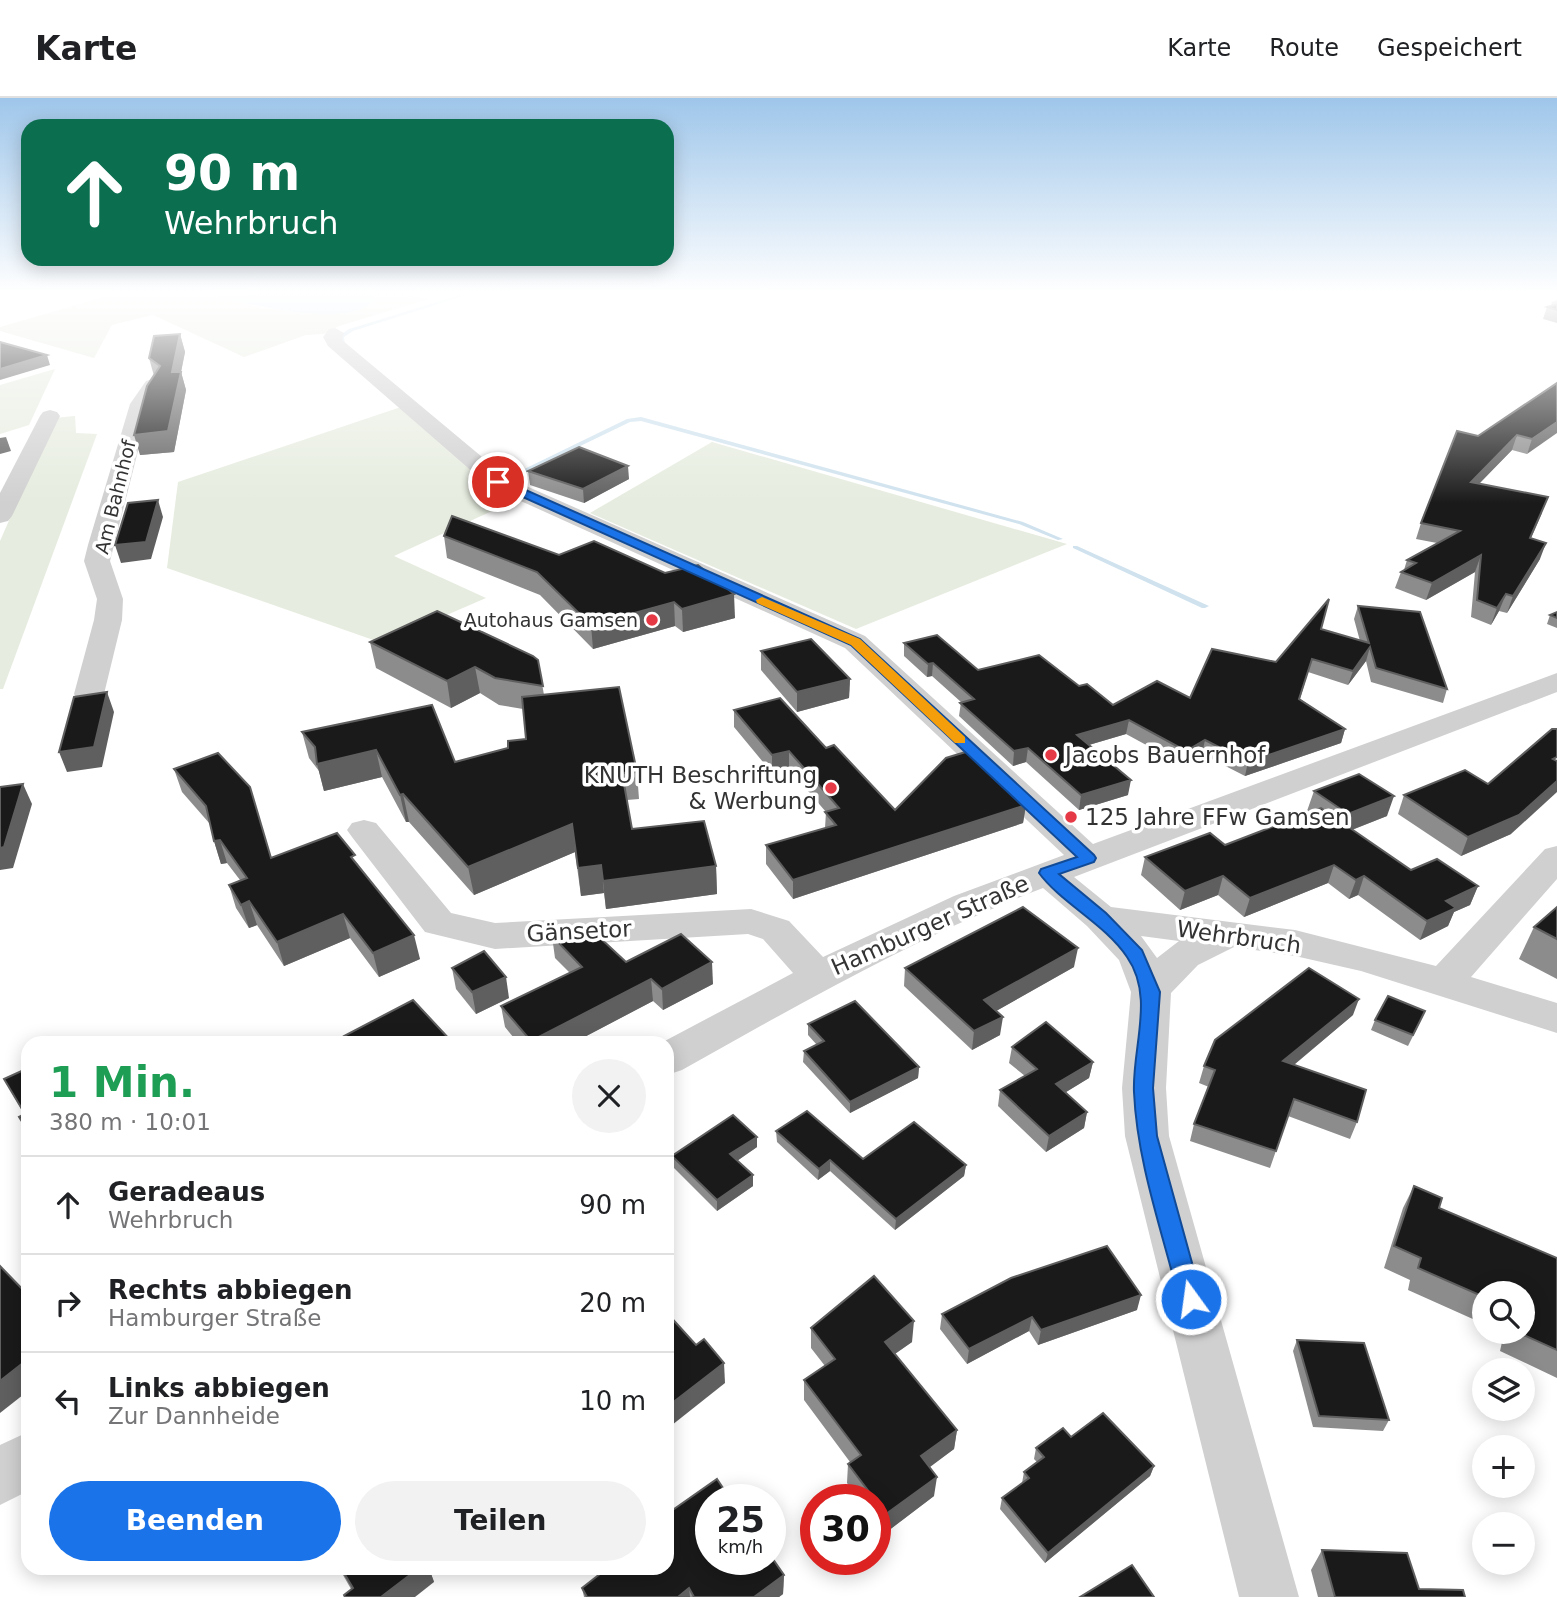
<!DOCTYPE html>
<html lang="de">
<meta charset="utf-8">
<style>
body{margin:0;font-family:"DejaVu Sans",sans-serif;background:#f2f2f2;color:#202124;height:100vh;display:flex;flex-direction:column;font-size:26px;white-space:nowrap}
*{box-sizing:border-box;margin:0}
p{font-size:23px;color:#757577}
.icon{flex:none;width:38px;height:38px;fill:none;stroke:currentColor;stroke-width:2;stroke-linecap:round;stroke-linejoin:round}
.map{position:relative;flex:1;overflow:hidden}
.side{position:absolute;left:21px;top:938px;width:653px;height:539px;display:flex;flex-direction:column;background:#fff;border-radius:21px;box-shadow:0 4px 18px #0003}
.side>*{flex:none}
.guide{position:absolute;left:21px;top:21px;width:653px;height:147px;border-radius:21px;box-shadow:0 4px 18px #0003;background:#0b6e4f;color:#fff;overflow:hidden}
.controls{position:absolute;left:1472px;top:1183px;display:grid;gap:14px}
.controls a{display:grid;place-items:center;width:63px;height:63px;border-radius:50%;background:#fff;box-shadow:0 4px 18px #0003;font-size:35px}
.speed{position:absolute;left:695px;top:1386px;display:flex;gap:14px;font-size:35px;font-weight:700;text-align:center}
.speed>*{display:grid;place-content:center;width:91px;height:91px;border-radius:50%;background:#fff;box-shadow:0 4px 18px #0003;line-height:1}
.speed small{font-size:18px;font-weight:400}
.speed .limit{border:10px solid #d22;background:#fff;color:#111}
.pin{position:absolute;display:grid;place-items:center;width:60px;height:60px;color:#fff;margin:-30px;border:4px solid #fff;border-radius:50%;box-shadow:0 2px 7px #0007}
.me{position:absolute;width:77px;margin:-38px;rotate:346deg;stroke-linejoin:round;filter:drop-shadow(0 0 5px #0008)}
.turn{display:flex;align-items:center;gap:24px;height:147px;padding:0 28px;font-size:32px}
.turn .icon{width:91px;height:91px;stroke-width:2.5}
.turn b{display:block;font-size:49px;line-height:60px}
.round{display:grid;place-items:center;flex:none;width:74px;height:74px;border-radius:37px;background:#f2f2f2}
.head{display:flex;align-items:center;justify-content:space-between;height:119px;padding:0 28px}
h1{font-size:42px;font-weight:700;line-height:52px;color:#1e9e55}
.action{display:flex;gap:14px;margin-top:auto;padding:14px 28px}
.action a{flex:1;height:80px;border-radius:42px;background:#1a73e8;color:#fff;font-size:28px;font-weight:700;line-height:80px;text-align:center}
.action a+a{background:#f2f2f2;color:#202124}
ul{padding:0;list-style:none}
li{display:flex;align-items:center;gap:21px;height:98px;padding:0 28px;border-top:2px solid #e0e0e0}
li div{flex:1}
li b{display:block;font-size:26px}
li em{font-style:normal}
header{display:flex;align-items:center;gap:42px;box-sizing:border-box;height:98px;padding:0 35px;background:#fff;border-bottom:2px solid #e0e0e0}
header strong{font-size:33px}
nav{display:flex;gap:38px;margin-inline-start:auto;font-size:24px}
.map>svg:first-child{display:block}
</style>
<header>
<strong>Karte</strong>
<nav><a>Karte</a><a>Route</a><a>Gespeichert</a></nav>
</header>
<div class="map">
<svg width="1557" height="1499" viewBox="0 0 1557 1499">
<rect width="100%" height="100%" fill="#fff"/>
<g fill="#e6ecdf">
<polygon points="117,195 206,195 262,210 322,215 375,200 368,195 400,195 429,201 339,228 324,236 306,237 244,259 153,217 112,227 94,260 0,233 0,229"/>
<polygon points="55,271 29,327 0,336 0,287"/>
<polygon points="401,309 516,402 394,458 486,500 382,545 167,470 178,384"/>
<polygon points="75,318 76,335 97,336 3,591 0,591 0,443 54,320"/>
<polygon points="712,344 1067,446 856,531 590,415"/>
</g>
<path fill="#cfe2ee" d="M206 195H368L376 200C354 234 239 205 206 195Z"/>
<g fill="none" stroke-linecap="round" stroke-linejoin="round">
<g fill="#cfe2ee" fill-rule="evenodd">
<polygon points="467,195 473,195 353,233 344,239 345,246 341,245 339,238 349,231"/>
<polygon points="641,319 1023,424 1063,441 1058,442 1019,426 641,323 630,324 516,379 505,381 494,373 497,371 508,378 512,377 627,321"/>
<polygon points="1073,448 1077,448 1209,508 1205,510 1202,510 1073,450"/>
</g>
<g fill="#d0d0d0" fill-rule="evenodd">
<path d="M335 230 344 235 342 242 506 379 865 538 1093 746 1557 575V594L1074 779 1111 809 1295 832 1436 868 1545 751 1557 748V781L1471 879 1557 905V935L1361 873 1295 858 1234 849 1198 867 1171 895 1166 990 1169 1038 1299 1499H1239L1125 1038 1122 990 1131 894 1119 862 1087 828 1043 790C916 839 800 906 682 972L667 977V945H661L793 875 763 841 748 836 495 851 425 834 352 739 347 732 352 725 364 722 376 725 451 815 495 825 751 811 789 823 823 859 954 798 1064 757 845 550 490 389 328 248 323 239 329 231ZM1141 838 1179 843 1157 860Z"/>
<polygon points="153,281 163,287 150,306 110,463 123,501 122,522 104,596 100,602 89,605 78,602 74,596 94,522 97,501 84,463 88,447 130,306 146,283"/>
<polygon points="50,312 57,314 60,318 12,418 8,423 0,425 0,395 40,318 43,314"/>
<polygon points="28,1334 28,1393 0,1407 0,1347"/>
</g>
</g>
<g fill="#8c8c8c">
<polygon points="1557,202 1557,225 1543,221 1547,209 1551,208 1552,204"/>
<polygon points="180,236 185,254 181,274 186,292 174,354 140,357 154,278 149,260"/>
<polygon points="1557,285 1527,356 1512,352 1479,386 1542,415 1531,440 1540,461 1507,515 1499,513 1491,527 1471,519 1475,474 1426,502 1395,490 1401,474 1404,472 1407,462 1437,445 1416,441 1421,425 1478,338"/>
<polygon points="528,373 629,381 584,405 530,387"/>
<polygon points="444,438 665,475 735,520 683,534 675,528 593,551 540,497 447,460"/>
<polygon points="1358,508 1447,591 1443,605 1371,584 1366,563 1348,587 1308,574 1300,601 1345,631 1341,645 1245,678 1202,656 1183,667 1126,636 1089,647 1128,697 1079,712 1026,664 1013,668 959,618 961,604 932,578 927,579 904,558 904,545 978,572 1079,588 1113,607 1190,600 1276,564 1321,531 1360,543 1354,521"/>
<polygon points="1557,514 1557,530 1547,526 1550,517"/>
<polygon points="370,544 538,562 544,597 637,674 639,701 627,702 632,731 716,768 717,796 606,811 604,795 581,798 575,754 474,797 409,724 406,724 382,679 324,693 319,673 309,660 302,634 455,664 508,650 526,641 523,611 499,607 480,595 451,610 376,570"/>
<polygon points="761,553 850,581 849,600 797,614 761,572"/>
<polygon points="734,612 826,650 895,712 1026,707 1023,725 793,801 766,766 766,747 825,730 826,714 789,671 772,675 734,629"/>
<polygon points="174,671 271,760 357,765 420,861 379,879 350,840 284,868 257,827 249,830 236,810 229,787 240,782 227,765 221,766 214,743 210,726 182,694"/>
<polygon points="1314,693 1387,718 1352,732 1411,772 1478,788 1470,807 1454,814 1448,828 1420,842 1358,797 1349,801 1328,785 1244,819 1218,797 1180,812 1141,777 1145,759 1225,747 1309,715 1307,713"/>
<polygon points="1404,697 1511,736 1461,758 1398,716"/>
<polygon points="1557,809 1557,881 1519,861 1534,829"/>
<polygon points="552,838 626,864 713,886 663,912 653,903 573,945 518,945 505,929 501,908 570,875 555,860"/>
<polygon points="1074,869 996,913 1000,937 972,952 904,888 905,870"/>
<polygon points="452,870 509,900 476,916 456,891"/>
<polygon points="1353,917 1294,967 1357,1024 1350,1041 1288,1018 1270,1070 1190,1043 1194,1026 1209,989 1199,985 1204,968"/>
<polygon points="1375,922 1420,924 1408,948 1371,932"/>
<polygon points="808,926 919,969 918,980 850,1015 803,964 804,953 817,947 808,937"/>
<polygon points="1012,949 1093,964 1089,980 1066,994 1087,1014 1084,1030 1046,1054 998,1008 1000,992 1025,978 1009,965"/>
<polygon points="28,970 28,1035 19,1019 24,1016 4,981"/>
<polygon points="776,1033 863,1061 966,1067 964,1078 895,1132 830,1073 818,1082 777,1044"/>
<polygon points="757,1049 737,1063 753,1077 753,1088 717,1113 673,1069 672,1058"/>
<polygon points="1414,1088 1439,1110 1557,1160 1557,1280 1500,1253 1504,1235 1500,1234 1522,1234 1522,1195 1484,1195 1484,1226 1408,1192 1410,1182 1384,1170 1403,1110"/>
<polygon points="1137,1212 1038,1247 1029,1233 967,1266 940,1231 942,1216"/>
<polygon points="811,1230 912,1244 895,1256 957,1332 954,1351 929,1369 934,1398 884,1436 875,1424 875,1402 859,1402 847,1385 848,1366 850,1364 804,1302 804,1282 825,1268 811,1250"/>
<polygon points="1297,1242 1389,1322 1383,1333 1313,1329 1293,1253"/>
<polygon points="1071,1339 1154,1368 1150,1378 1045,1465 1000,1411 1002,1400 1022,1385 1024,1374 1037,1364 1034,1361 1036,1350"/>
<polygon points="1322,1452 1419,1491 1465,1499 1318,1499 1311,1472"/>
<polygon points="339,1470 429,1470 434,1484 351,1491"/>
<polygon points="597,1470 667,1470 784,1477 783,1496 779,1499 584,1499 582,1490 600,1476"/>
</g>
<g fill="#5f5f5f">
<polygon points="180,236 185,254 181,274 186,292 174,354 140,357 134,337 172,274"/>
<polygon points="47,257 50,267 0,282 0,271"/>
<polygon points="1557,324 1557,335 1527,356 1532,341"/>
<polygon points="1517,337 1512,352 1466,399 1471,384"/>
<polygon points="6,339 11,353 0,356 0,340"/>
<polygon points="628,368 629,381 584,405 583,391"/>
<polygon points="158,402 163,419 151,461 121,465 115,447"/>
<polygon points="1546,445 1540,461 1507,515 1513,498"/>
<polygon points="1481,457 1475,474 1426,502 1432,485"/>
<polygon points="734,496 735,520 683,534 682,511"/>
<polygon points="1506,496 1499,513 1491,527 1497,510"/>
<polygon points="674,504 675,528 593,551 591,527"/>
<polygon points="1370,549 1366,563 1348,587 1353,573"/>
<polygon points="933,565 932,578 927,579 928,566"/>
<polygon points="475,569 480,595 451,610 447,583"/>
<polygon points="850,581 849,600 797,614 797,594"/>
<polygon points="107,594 114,614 102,669 67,674 59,654"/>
<polygon points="1129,622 1126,636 1075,651 1077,637"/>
<polygon points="1345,631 1341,645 1245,678 1248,664"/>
<polygon points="1205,642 1202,656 1183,667 1186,653"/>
<polygon points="1028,650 1026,664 1013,668 1014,653"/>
<polygon points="376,652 382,679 324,693 317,666"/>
<polygon points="789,653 789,671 772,675 772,657"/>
<polygon points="1131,682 1128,697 1079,712 1081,697"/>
<polygon points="1557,683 1557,694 1511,736 1461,758 1468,739"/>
<polygon points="23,686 32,706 13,770 0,772 0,750"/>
<polygon points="403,696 409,724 406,724 400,697"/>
<polygon points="1394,698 1387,718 1341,736 1348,716"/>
<polygon points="1026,707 1023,725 793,801 793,782"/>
<polygon points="572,726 575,754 474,797 468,769"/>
<polygon points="220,742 227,765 221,766 214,743"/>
<polygon points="601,767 604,795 581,798 578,770"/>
<polygon points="1334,767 1328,785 1244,819 1250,800"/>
<polygon points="716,768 717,796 606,811 603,783"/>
<polygon points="1223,778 1218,797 1180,812 1185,793"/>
<polygon points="1364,778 1358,797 1349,801 1356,782"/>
<polygon points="1478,788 1470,807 1454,814 1448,828 1420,842 1427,823 1446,803"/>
<polygon points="249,803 257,827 249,830 241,807"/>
<polygon points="343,816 350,840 284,868 277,844"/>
<polygon points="414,837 420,861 379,879 373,855"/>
<polygon points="1078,850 1074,869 982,921 984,902"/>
<polygon points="712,864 713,886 663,912 662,891"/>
<polygon points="506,879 509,900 476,916 472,894"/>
<polygon points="651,881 653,903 573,945 531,945 531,943"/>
<polygon points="1359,901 1353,917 1278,980 1283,963"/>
<polygon points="1003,919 1000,937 972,952 974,933"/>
<polygon points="1093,964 1089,980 1053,1002 1056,986"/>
<polygon points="919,969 918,980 850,1015 850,1004"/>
<polygon points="1087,1014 1084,1030 1046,1054 1049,1038"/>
<polygon points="757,1039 757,1049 731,1067 730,1056"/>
<polygon points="830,1062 830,1073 818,1082 819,1071"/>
<polygon points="966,1067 964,1078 895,1132 896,1121"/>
<polygon points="753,1077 753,1088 717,1113 717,1102"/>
<polygon points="1141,1197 1137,1212 1038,1247 1041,1232"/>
<polygon points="1032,1219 1029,1233 967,1266 969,1251"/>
<polygon points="914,1223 912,1244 883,1264 885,1244"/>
<polygon points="28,1261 28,1293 0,1315 0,1283"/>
<polygon points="724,1265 725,1285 667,1331 667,1309"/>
<polygon points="957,1332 954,1351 918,1378 921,1358"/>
<polygon points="1154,1368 1150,1378 1045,1465 1048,1455"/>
<polygon points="937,1379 934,1398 884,1436 886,1416"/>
<polygon points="419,1470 429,1470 434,1484 415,1499 381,1499"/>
<polygon points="784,1477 783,1496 779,1499 754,1499"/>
<polygon points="689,1490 690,1499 678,1499"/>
</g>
<g fill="#1a1a1a" stroke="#5f5f5f" stroke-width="2">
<polygon points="1557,206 1557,212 1547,209"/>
<polygon points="180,236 172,274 181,274 168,333 134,337 147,288 160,268 149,260 154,238"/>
<polygon points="0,244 47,257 0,271"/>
<polygon points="1557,285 1557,324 1532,341 1517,337 1471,384 1548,399 1530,440 1546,445 1513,498 1506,496 1497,510 1477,502 1481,457 1432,485 1401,474 1416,465 1407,462 1460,433 1421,425 1457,333 1478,338"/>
<polygon points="579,349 628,368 583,391 528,373"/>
<polygon points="158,402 146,444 115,447 128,405"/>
<polygon points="452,418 559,457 594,443 665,475 698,467 734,496 682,511 674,504 591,527 537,474 444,438"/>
<polygon points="1329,501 1321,531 1369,545 1358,508 1420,514 1447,591 1376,570 1370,549 1353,573 1312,561 1299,601 1345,631 1248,664 1205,642 1186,653 1129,622 1077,637 1131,682 1081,697 1028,650 1014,653 960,605 974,601 933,565 928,566 904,545 937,537 978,572 1039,557 1079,588 1087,586 1113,607 1157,583 1190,600 1212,551 1276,564"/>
<polygon points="437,513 533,558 538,562 543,588 495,580 475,569 447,583 370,544"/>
<polygon points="1557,514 1557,520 1550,517"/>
<polygon points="811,541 850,581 797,594 761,553"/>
<polygon points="619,589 637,674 622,675 632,731 704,723 716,768 603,783 601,767 578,770 572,726 468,769 403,696 400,697 376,652 317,666 315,649 302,634 432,607 455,664 508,650 508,643 526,641 522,599"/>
<polygon points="107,594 94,649 59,654 74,599"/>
<polygon points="780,600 826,650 834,647 895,712 946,660 969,653 1026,707 793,782 766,747 836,727 825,714 839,710 789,653 772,657 734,612"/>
<polygon points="1552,631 1557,631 1557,659 1553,661 1557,663 1557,683 1519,717 1468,739 1404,697 1465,672 1488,686"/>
<polygon points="218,655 250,689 271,760 337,735 355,757 351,759 414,837 373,855 343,816 277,844 249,803 241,807 229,787 247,780 220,742 214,743 206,708 174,671"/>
<polygon points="1359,676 1394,698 1348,716 1314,693"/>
<polygon points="23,686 4,749 0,750 0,689"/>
<polygon points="1321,710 1411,772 1437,761 1478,788 1446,803 1456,810 1427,823 1364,778 1356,782 1334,767 1250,800 1223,778 1185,793 1145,759 1210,735 1225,747"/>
<polygon points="1023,809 1078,850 984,902 1003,919 974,933 905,870"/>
<polygon points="1557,809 1557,841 1534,829"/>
<polygon points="681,836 712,864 662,891 651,881 531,943 501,908 582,869 552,838 597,837 626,864"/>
<polygon points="484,853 506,879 472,894 452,870"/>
<polygon points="1309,870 1359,901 1283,963 1366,992 1357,1024 1294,1001 1276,1053 1194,1026 1215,972 1204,968 1215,942"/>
<polygon points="1388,898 1425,913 1413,937 1375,922"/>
<polygon points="413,902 453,945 350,945 344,938"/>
<polygon points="855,903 919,969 850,1004 804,953 824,943 808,926"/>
<polygon points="1046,924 1093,964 1056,986 1087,1014 1049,1038 1000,992 1037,971 1012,949"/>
<polygon points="28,970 28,1033 19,1019 25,1016 4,981"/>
<polygon points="807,1013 863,1061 914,1024 966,1067 896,1121 830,1062 819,1071 776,1033"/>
<polygon points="733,1017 757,1039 730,1056 753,1077 717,1102 672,1058"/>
<polygon points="28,1037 28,1048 23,1039"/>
<polygon points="1414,1088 1442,1100 1439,1110 1557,1160 1557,1252 1517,1234 1522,1234 1522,1195 1484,1195 1484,1199 1418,1170 1421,1160 1394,1148"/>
<polygon points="1107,1148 1141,1197 1041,1232 1032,1219 969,1251 942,1216 1011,1180"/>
<polygon points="0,1168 28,1197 28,1261 0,1283"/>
<polygon points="874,1178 914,1223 885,1244 957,1332 921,1358 937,1379 886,1416 848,1366 861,1357 804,1282 835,1261 811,1230"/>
<polygon points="667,1215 696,1247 704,1241 724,1265 667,1309"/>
<polygon points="1297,1242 1364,1245 1389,1322 1319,1318"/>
<polygon points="1103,1315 1154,1368 1048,1455 1002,1400 1029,1380 1024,1374 1044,1359 1036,1350 1063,1330 1071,1339"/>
<polygon points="717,1381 731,1402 710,1402 710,1461 770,1461 770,1457 784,1477 754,1499 694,1499 689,1490 678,1499 587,1499 582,1490 605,1472 604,1470 667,1470 667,1416"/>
<polygon points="1322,1452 1407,1455 1419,1491 1463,1492 1465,1499 1335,1499"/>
<polygon points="1132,1467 1154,1499 1080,1499"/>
<polygon points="341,1470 419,1470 381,1499 345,1499 344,1497 353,1490"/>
</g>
<linearGradient id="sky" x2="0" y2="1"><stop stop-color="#9ec6ea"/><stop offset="0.48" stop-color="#fff"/><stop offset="1" stop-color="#fff" stop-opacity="0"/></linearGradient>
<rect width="1557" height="405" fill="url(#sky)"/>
<path fill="#1a73e8" stroke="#114b97" stroke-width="2" d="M494 381H501L860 541 1094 757 1096 760 1094 764 1059 776 1106 815 1142 852 1160 894 1153 990 1157 1038 1202 1201 1199 1208 1191 1211 1183 1208 1179 1201C1162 1133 1137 1064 1134 994 1132 949 1155 899 1127 859 1105 826 1061 805 1039 775L1041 771 1077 759 851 547 494 386Z"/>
<polygon fill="#f59e0b" points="762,499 860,541 965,639 965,645 955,645 851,547 757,505 756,502"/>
<g fill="#e63946" stroke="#fff" stroke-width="2.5">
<circle cx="652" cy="522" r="7"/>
<circle cx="1051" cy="657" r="7"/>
<circle cx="831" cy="690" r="7"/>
<circle cx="1071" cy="719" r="7"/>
</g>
<g text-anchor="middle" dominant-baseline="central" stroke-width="7" stroke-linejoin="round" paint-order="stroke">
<g font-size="19" fill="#333" stroke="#fff">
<text transform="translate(115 399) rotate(-76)">Am Bahnhof</text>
</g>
<g font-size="19" fill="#333" stroke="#fff" text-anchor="end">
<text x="638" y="522">Autohaus Gamsen</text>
</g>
<g font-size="23" fill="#333" stroke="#fff" text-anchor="start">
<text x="1065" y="657">Jacobs Bauernhof</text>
<text x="817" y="677" text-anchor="end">KNUTH Beschriftung<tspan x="817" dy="26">&amp; Werbung</tspan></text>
<text x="1085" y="719">125 Jahre FFw Gamsen</text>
</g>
<g font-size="23" fill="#333" stroke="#fff">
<text transform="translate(930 827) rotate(-24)">Hamburger Straße</text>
<text transform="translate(579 833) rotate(-3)">Gänsetor</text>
<text transform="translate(1239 839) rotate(8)">Wehrbruch</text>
</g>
</g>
</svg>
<div class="controls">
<a><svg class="icon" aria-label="search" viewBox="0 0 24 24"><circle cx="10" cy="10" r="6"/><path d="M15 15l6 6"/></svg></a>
<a><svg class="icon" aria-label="layers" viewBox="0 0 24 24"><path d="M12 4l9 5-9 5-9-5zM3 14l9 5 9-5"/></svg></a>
<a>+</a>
<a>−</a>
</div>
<div class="speed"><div>25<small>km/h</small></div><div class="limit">30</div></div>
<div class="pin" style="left:498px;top:384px;background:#d93025"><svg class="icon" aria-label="arrive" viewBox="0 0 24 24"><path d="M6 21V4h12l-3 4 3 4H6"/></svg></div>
<svg class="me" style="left:1191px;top:1201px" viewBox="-20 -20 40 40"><circle r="17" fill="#1a73e8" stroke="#fff" stroke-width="3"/><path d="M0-11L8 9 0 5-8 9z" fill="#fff"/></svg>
<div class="guide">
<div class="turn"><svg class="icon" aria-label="ahead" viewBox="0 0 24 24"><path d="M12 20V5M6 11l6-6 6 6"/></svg><div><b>90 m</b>Wehrbruch</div></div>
</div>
<section class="side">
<div class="head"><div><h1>1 Min.</h1><p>380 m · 10:01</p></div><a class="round"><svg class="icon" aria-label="close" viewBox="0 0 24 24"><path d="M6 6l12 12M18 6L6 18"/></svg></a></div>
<ul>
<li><svg class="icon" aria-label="ahead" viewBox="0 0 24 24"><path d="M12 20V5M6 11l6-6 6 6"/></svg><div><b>Geradeaus</b><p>Wehrbruch</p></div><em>90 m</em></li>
<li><svg class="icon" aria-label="right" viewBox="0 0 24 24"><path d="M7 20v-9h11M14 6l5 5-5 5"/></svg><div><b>Rechts abbiegen</b><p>Hamburger Straße</p></div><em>20 m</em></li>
<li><svg class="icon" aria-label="left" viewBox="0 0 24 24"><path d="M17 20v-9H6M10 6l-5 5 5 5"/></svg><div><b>Links abbiegen</b><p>Zur Dannheide</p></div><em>10 m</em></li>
</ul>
<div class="action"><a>Beenden</a><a>Teilen</a></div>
</section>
</div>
